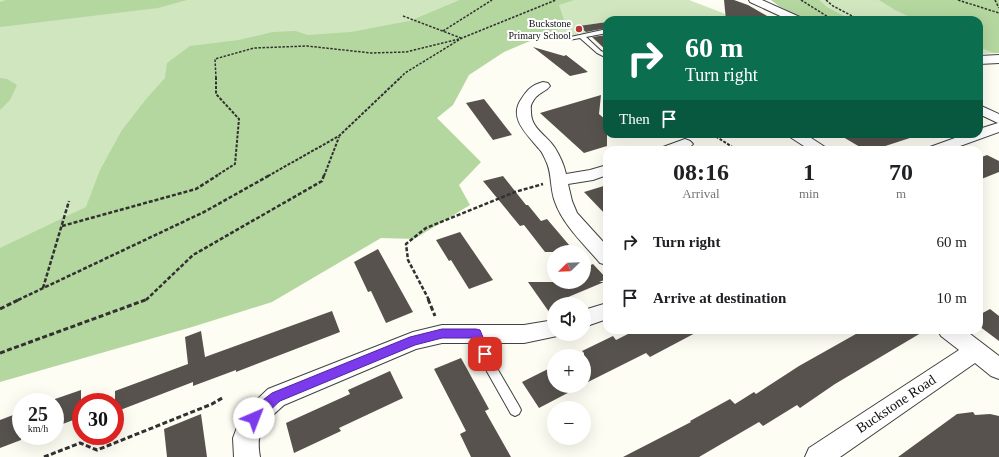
<!DOCTYPE html>
<meta charset="utf-8">
<style>
body{margin:0;font-family:Georgia,serif;background:#f6f6f6;color:#202124;height:100vh;display:flex;flex-direction:column;font-size:15px;white-space:nowrap}
*{box-sizing:border-box;margin:0}
p{font-size:13px;color:#757577}
.icon{flex:none;width:22px;height:22px;fill:none;stroke:currentColor;stroke-width:2;stroke-linecap:round;stroke-linejoin:round}
.map{position:relative;flex:1;overflow:hidden}
.side{position:absolute;left:603px;top:146px;width:380px;height:188px;display:flex;flex-direction:column;background:#fff;border-radius:12px;box-shadow:0 4px 16px #0002}
.side>*{flex:none}
.hud{position:absolute;left:603px;top:16px;width:380px;height:122px;border-radius:12px;box-shadow:0 4px 16px #0002;background:#0b6e4f;color:#fff;overflow:hidden}
.needle{width:26px;rotate:247deg}
.fabs{position:absolute;left:547px;top:245px;display:grid;gap:8px}
.fabs a{display:grid;place-items:center;width:44px;height:44px;border-radius:50%;background:#fff;box-shadow:0 4px 16px #0002;font-size:20px}
.speed{position:absolute;left:12px;top:393px;display:flex;gap:8px;font-size:20px;font-weight:700;text-align:center}
.speed>*{display:grid;place-content:center;width:52px;height:52px;border-radius:50%;background:#fff;box-shadow:0 4px 16px #0002;line-height:1}
.speed small{font-size:10px;font-weight:400}
.speed .limit{border:6px solid #d22;background:#fff;color:#111}
.pin{position:absolute;display:grid;place-items:center;width:34px;height:34px;color:#fff;margin:-17px;border-radius:8px;box-shadow:0 2px 6px #0006}
.me{position:absolute;width:44px;margin:-22px;rotate:44deg;stroke-linejoin:round;filter:drop-shadow(0 0 3px #0008)}
.turn{display:flex;align-items:center;gap:14px;height:84px;padding:0 16px;font-size:18px}
.turn .icon{width:52px;height:52px;stroke-width:2.5}
.turn b{display:block;font-size:28px;line-height:34px}
.then{display:flex;align-items:center;height:38px;padding:0 16px;background:#0003;gap:8px;font-size:15px}
.eta{display:flex;justify-content:space-evenly;align-items:center;height:68px;text-align:center}
.eta b{font-size:24px;font-weight:700;line-height:28px}
ul{padding:0;list-style:none}
li{display:flex;align-items:center;gap:12px;height:56px;padding:0 16px}
li div{flex:1}
li b{display:block;font-size:15px}
li em{font-style:normal}
.map>svg:first-child{display:block}
</style>
<div class="map">
<svg width="999" height="457" viewBox="0 0 999 457">
<rect width="100%" height="100%" fill="#fefdf3"/>
<g fill="#d0e6bf">
<polygon points="0,0 459,0 409,21 0,283"/>
<polygon points="561,0 689,0 741,20 607,20 607,22 586,25 593,32 562,37 531,13"/>
<polygon points="771,0 999,0 999,53 979,54 979,20 806,20 779,6"/>
</g>
<g fill="#b4d69f">
<polygon points="6,0 187,0 158,8 0,27 0,2"/>
<polygon points="459,0 574,0 559,5 566,26 504,52 469,75 453,105 437,118 481,162 459,185 470,205 414,239 381,238 272,302 192,327 0,382 0,248 86,207 100,170 122,130 147,98 165,78 167,63 190,46 239,40 273,32 295,31 308,35 351,32 409,21"/>
<polygon points="771,0 819,0 827,7 852,20 806,20 779,6"/>
<polygon points="879,0 999,0 999,53 994,53 979,47 979,20 916,20 895,10"/>
<polygon points="0,78 7,79 17,85 10,100 0,110"/>
</g>
<g fill="#57524d">
<polygon points="724,0 734,0 748,5 774,20 726,20"/>
<polygon points="607,22 607,28 586,32 579,26"/>
<polygon points="607,35 607,51 592,37"/>
<polygon points="533,47 564,56 566,55 588,72 570,76"/>
<polygon points="601,95 599,114 607,121 607,146 584,153 540,113"/>
<polygon points="484,99 512,135 493,140 466,103"/>
<polygon points="838,134 912,134 913,137 873,150 865,150"/>
<polygon points="987,155 999,161 999,172 979,180 979,158"/>
<polygon points="503,176 526,205 528,205 541,221 547,219 575,252 545,252 524,225 520,226 483,181"/>
<polygon points="607,185 607,216 584,192"/>
<polygon points="460,232 484,267 493,280 469,289 451,260 449,261 436,240"/>
<polygon points="378,249 413,312 386,323 371,291 368,292 354,262"/>
<polygon points="593,264 607,279 599,282 604,282 554,303 554,319 528,282 584,282 584,268"/>
<polygon points="990,309 999,316 999,341 979,326 979,315"/>
<polygon points="332,311 340,332 236,372 236,370 193,386 193,382 115,412 115,391 188,364 185,337 201,331 205,357"/>
<polygon points="636,330 701,330 650,357 646,353 584,384 584,353 582,351 613,336 616,340"/>
<polygon points="863,330 926,330 835,384 800,408 797,405 763,426 759,422 699,457 623,457 691,422 690,421 730,399 735,404 754,392 756,394 799,366"/>
<polygon points="461,358 489,409 485,411 511,457 471,457 460,434 466,431 434,369"/>
<polygon points="554,366 554,386 581,386 539,408 522,382"/>
<polygon points="390,371 403,398 339,428 341,431 294,453 286,423 350,394 348,390"/>
<polygon points="81,390 81,417 55,427 55,399"/>
<polygon points="21,412 21,440 0,448 0,420"/>
<polygon points="973,412 975,415 990,414 999,416 999,457 898,457 957,414"/>
<polygon points="201,414 207,457 167,457 164,429"/>
</g>
<g fill="none" stroke-linecap="round" stroke-linejoin="round">
<g stroke="#424242" stroke-width="2">
<g id="service">
<polygon points="607,29 607,33 586,37 601,51 607,54 607,58 597,53 580,38 569,40 566,38"/>
<polygon points="476,329 480,330 494,363 519,406 521,410 519,414 515,416 511,414 485,368 471,333 472,330"/>
</g>
</g>
<g stroke="#424242" stroke-width="2">
<g id="minor">
<polygon points="749,0 762,0 802,18 803,20 789,20 750,2"/>
<polygon points="999,55 999,63 979,64 979,56"/>
<path d="M543 82 548 83 550 86C545 93 537 92 532 103 530 106 531 109 531 112 531 129 547 135 555 148 560 156 564 165 566 174L590 170 607 165V175L593 180 568 184 572 201 577 213 607 246V265L600 263C584 244 563 225 555 202 550 189 552 175 547 163 545 159 543 153 540 150 528 135 507 118 522 98 528 89 532 85 543 82Z"/>
<polygon points="979,105 999,114 999,132 949,150 927,150 930,147 966,134 979,134 979,129 998,123 979,114"/>
<polygon points="788,134 805,134 825,147 828,150 810,150 790,137"/>
<path d="M685 139 690 141 693 144C686 153 670 150 660 150L663 147Z"/>
<polygon points="607,303 607,319 584,327 584,310"/>
<path d="M554 320V334H562V335L524 343H442L416 349 284 405C265 422 255 429 260 457H234L233 438 239 422 248 408 268 389 413 332 442 325H524Z"/>
<polygon points="938,330 965,330 999,356 999,379 991,376 975,363 840,457 805,457 809,448 959,350 941,336"/>
</g>
</g>
<g stroke="#313131" stroke-width="1.5" stroke-dasharray="2.5 1.5" stroke-linecap="butt">
<polyline points="801,0 833,20"/>
<polyline points="826,0 833,6 860,20"/>
<polyline points="958,0 999,13"/>
<polyline points="995,0 999,8"/>
<polyline points="403,16 461,38"/>
<polyline points="443,31 492,0"/>
<polyline points="216,78 215,59 254,48 307,46 371,53 406,52 459,39"/>
<polyline points="400,78 405,73 462,38 556,0"/>
</g>
<g stroke="#313131" stroke-width="2" stroke-dasharray="3 1.5" stroke-linecap="butt">
<polyline points="216,77 216,94 239,119 235,164 216,176"/>
<polyline points="712,134 737,150"/>
<polyline points="268,176 339,136 401,77"/>
<polyline points="324,176 339,137"/>
</g>
<g stroke="#313131" stroke-width="2.5" stroke-dasharray="4 2" stroke-linecap="butt">
<polyline points="62,226 196,189 218,175"/>
<polyline points="43,288 69,201"/>
<polyline points="18,300 204,212 270,175"/>
<polyline points="146,300 193,255 322,181 324,175"/>
<polyline points="429,300 408,260 406,244 426,228 515,192 543,184"/>
</g>
<g stroke="#313131" stroke-width="3" stroke-dasharray="5 2.5" stroke-linecap="butt">
<polyline points="428,299 435,316"/>
<polyline points="0,309 20,299"/>
<polyline points="0,353 148,299"/>
<polyline points="44,457 80,443 97,450 212,404 224,397"/>
</g>
<use href="#service" fill="#fff" fill-rule="evenodd"/>
<use href="#minor" fill="#fff" fill-rule="evenodd"/>
</g>
<path fill="#7c3aed" stroke="#51269a" d="M442 329H476L480 330 490 354 489 358 485 359 481 358 472 338H442L415 345 280 401C274 406 259 422 254 424L249 422 247 418 254 407 272 393 410 337Z"/>
<circle fill="#b53632" stroke="#fff" stroke-width="1.5" cx="579" cy="29" r="4"/>
<g text-anchor="middle" dominant-baseline="central" stroke-width="4" stroke-linejoin="round" paint-order="stroke">
<g font-size="10" fill="#0f0f0f" stroke="#fff" text-anchor="end">
<text x="571" y="23">Buckstone<tspan x="571" dy="12">Primary School</tspan></text>
</g>
<g font-size="14" fill="#0f0f0f" stroke="#fff">
<text transform="translate(896 404) rotate(-34)">Buckstone Road</text>
</g>
</g>
</svg>
<div class="fabs">
<a><svg class="needle" viewBox="-14 -14 28 28"><path d="M0-13l5 13h-10z" fill="#e53935"/><path d="M0 13l5-13h-10z" fill="#757577"/></svg></a>
<a><svg class="icon" aria-label="sound" viewBox="0 0 24 24"><path d="M4 9h4l5-4v14l-5-4H4zM17 9q2 3 0 6"/></svg></a>
<a>+</a>
<a>−</a>
</div>
<div class="speed"><div>25<small>km/h</small></div><div class="limit">30</div></div>
<div class="pin" style="left:485px;top:354px;background:#d93025"><svg class="icon" aria-label="arrive" viewBox="0 0 24 24"><path d="M6 21V4h12l-3 4 3 4H6"/></svg></div>
<svg class="me" style="left:254px;top:418px" viewBox="-20 -20 40 40"><circle r="19" fill="#fff"/><path d="M0-13L10 11 0 6-10 11z" fill="#7c3aed"/></svg>
<div class="hud">
<div class="turn"><svg class="icon" aria-label="right" viewBox="0 0 24 24"><path d="M7 20v-9h11M14 6l5 5-5 5"/></svg><div><b>60 m</b>Turn right</div></div>
<div class="then">Then<svg class="icon" aria-label="arrive" viewBox="0 0 24 24"><path d="M6 21V4h12l-3 4 3 4H6"/></svg></div>
</div>
<section class="side">
<div class="eta">
<div><b>08:16</b><p>Arrival</p></div>
<div><b>1</b><p>min</p></div>
<div><b>70</b><p>m</p></div>
</div>
<ul>
<li><svg class="icon" aria-label="right" viewBox="0 0 24 24"><path d="M7 20v-9h11M14 6l5 5-5 5"/></svg><div><b>Turn right</b></div><em>60 m</em></li>
<li><svg class="icon" aria-label="arrive" viewBox="0 0 24 24"><path d="M6 21V4h12l-3 4 3 4H6"/></svg><div><b>Arrive at destination</b></div><em>10 m</em></li>
</ul>
</section>
</div>
